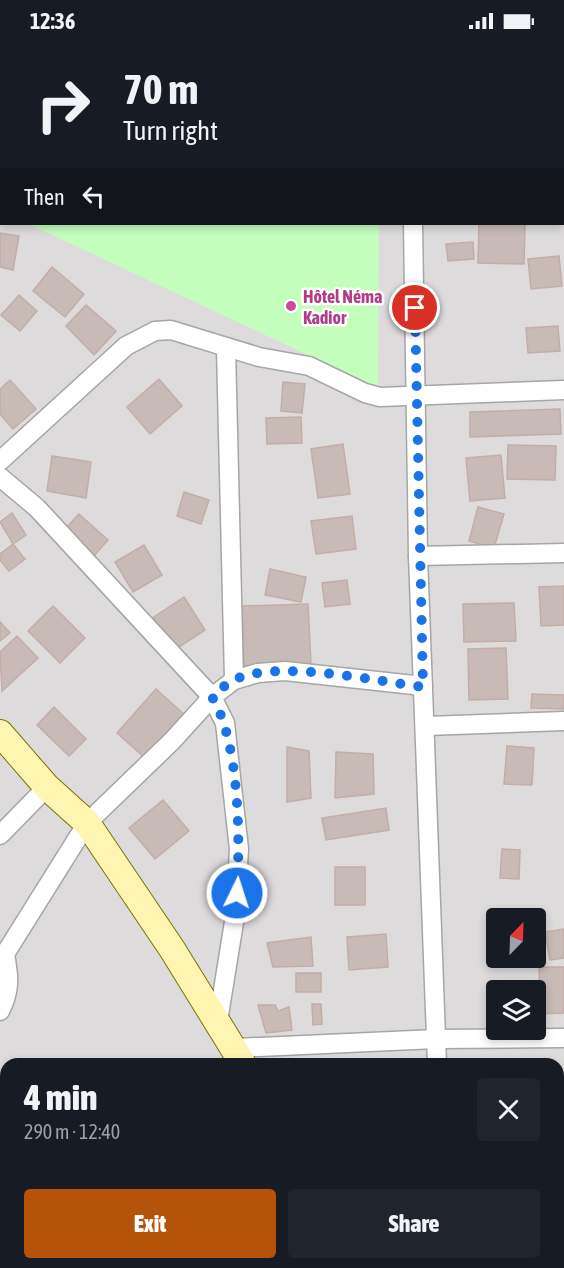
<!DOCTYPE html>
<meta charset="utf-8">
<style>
body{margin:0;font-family:"Asap Condensed",sans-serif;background:#20242c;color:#f1f3f6;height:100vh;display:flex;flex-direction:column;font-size:22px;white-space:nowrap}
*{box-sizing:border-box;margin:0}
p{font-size:20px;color:#9ea1a6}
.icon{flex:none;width:33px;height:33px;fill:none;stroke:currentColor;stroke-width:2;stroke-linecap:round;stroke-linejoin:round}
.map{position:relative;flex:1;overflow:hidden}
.side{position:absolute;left:0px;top:1016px;width:564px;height:212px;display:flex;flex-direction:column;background:#171b24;border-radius:18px 18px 0 0;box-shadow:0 3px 9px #0003}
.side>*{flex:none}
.guide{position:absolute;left:0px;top:0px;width:564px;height:183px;box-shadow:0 3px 9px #0003;background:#171b24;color:#f1f3f6;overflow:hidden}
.needle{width:39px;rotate:23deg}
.controls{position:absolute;left:486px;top:866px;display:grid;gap:12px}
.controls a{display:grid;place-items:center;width:60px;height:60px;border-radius:6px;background:#171b24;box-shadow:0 3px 9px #0003;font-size:30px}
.pin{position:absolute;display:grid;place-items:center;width:51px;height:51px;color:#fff;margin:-26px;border:3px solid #fff;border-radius:50%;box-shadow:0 2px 6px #0007}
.me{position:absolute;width:66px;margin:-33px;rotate:4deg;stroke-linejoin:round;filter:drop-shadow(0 0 4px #0008)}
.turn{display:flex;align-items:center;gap:21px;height:126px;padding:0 24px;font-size:27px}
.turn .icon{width:78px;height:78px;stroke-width:2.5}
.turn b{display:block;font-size:42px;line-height:51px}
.then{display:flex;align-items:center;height:57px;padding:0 24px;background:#0003;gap:12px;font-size:22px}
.round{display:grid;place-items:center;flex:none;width:63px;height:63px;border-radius:6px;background:#20242c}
.summary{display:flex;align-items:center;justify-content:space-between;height:102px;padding:0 24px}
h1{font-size:36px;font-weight:800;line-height:45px}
.button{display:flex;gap:12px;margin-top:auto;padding:12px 24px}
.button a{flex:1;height:69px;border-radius:6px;background:#b45309;color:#fff;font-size:24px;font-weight:800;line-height:69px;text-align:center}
.button a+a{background:#20242c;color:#f1f3f6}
.status{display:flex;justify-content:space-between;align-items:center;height:42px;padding:0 30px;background:#171b24;direction:ltr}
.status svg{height:16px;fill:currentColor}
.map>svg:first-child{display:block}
</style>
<div class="status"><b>12:36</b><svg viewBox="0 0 49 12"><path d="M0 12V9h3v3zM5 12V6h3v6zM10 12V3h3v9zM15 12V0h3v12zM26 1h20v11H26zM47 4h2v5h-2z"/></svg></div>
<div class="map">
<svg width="564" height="1226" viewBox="0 0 564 1226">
<rect width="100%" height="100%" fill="#f0eae4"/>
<path fill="#dddbdc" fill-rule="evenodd" d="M0 0H564V1226H0ZM2 2H562V182H2ZM496 876H536V915H496ZM496 948H536V987H496ZM6 1022H558V1221H6Z"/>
<g fill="#c4febd">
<polygon points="0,0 380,0 2,2 1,169"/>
<polygon points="29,182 379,182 378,346"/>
</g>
<g fill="#c8bbb7" stroke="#c3ada5" stroke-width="1.5">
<polygon points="479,182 525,182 524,222 478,221"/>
<polygon points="0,191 19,194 13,228 0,225"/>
<polygon points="473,200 474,217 448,219 446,202"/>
<polygon points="559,214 562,244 531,247 528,217"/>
<polygon points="52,225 84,252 65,275 33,249"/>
<polygon points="19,253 37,269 20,289 1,273"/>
<polygon points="86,263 116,289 94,313 66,284"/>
<polygon points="558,284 560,309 528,311 526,286"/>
<polygon points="159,337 182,364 150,392 127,365"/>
<polygon points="10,338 36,367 13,387 0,372 0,347"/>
<polygon points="283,340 305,342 302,371 281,369"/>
<polygon points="560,367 561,392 470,395 470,370"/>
<polygon points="301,375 302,401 267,402 266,376"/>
<polygon points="343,402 350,452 318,456 311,407"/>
<polygon points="508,403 556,404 555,438 507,437"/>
<polygon points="501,413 505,456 470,459 466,416"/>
<polygon points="52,414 91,420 86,456 47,449"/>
<polygon points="184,450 209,458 201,482 177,474"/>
<polygon points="478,465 504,472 494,506 469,499"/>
<polygon points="12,471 26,493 13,502 0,480"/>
<polygon points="79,472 108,498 93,515 64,488"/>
<polygon points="352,474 356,507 316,512 311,479"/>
<polygon points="13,502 25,517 9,529 0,518 0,512"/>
<polygon points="144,503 162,533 133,550 115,520"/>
<polygon points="270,527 306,535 301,560 265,553"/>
<polygon points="347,538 350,562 325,565 322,541"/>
<polygon points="564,544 564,583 541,584 539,545"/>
<polygon points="184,555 205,588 173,609 151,577"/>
<polygon points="514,561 516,599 464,600 463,562"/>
<polygon points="308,562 311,622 244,625 242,564"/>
<polygon points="53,564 85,596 60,621 28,589"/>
<polygon points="0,580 10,591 0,599"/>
<polygon points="17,594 38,616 2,649 0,610"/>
<polygon points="506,606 508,657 469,658 468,607"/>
<polygon points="156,647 185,673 146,717 117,691"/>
<polygon points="532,652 564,653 564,667 531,666"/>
<polygon points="54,665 86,697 69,714 37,683"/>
<polygon points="507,704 534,706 532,743 504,742"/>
<polygon points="287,705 309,709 311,756 287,760"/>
<polygon points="336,710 373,712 374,752 335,756"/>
<polygon points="163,758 189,789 155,817 129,786"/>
<polygon points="386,766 389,788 326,798 322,776"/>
<polygon points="502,807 520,808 519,837 500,836"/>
<rect x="335" y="825" width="30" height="38"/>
<polygon points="534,872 534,876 500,876 500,873"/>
<polygon points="564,887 564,916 550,918 545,890"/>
<polygon points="386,892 388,925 349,928 347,895"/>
<polygon points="311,895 313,924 273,925 267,901"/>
<polygon points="539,925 564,925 564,971 540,972"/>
<rect x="296" y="931" width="25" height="19"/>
<polygon points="312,962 321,962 322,982 313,983"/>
<polygon points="258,963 275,963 278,969 289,965 292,988 266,991"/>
<rect x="558" y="1160" width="6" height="17"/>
<rect x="377" y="1221" width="22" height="5"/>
<rect x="521" y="1221" width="36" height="5"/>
</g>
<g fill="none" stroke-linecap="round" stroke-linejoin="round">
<g stroke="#a6a6a6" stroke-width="21">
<g id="street">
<polyline points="407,0 407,2"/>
<polyline points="562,74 564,74"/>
<polyline points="413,182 418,514 437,1022"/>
<polyline points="226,307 234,638"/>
<polyline points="0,419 126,304 155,289 171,288 259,315 309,324 365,351 380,355 564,348"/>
<polyline points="0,435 37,466 212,655 225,681 239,807 235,874 218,979"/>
<polyline points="418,514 564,511"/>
<polyline points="427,684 564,679"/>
<polyline points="0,793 47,745"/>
<polyline points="0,914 5,912 87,781 172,699 212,655 234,638 258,631 285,629 423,644"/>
<path d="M0 969C11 948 9 934 5 912"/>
<polyline points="235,1006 436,997 564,996"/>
<polyline points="442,1221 442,1226"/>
</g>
</g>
<g stroke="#7b7200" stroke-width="28">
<g id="secondary">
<polyline points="0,691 47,745 87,781 172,907 243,1022"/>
<polyline points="345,1221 347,1226"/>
</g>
</g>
<use href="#street" stroke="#fff" stroke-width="18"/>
<use href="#secondary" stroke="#fff5b3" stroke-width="26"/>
</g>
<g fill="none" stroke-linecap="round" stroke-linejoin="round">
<path stroke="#1a73e8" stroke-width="10" stroke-dasharray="0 18" d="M237 851C240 797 240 701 212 655 219 649 227 641 234 638 276 617 376 639 423 645L415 266"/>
</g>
<circle fill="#d1479c" stroke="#fff" stroke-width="2" cx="291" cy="264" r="6"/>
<g text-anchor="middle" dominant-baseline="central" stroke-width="5" stroke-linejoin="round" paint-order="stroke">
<g font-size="18" font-weight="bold" fill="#b23c85" stroke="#fff" text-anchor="start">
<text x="303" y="254">Hôtel Néma<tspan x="303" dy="21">Kadior</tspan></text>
</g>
</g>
</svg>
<div class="controls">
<a><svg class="needle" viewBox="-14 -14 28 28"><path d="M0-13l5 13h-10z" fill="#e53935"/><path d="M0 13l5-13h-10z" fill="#9ea1a6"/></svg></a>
<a><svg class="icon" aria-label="layers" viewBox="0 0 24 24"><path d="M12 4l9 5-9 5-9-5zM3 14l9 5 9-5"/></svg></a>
</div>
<div class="pin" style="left:415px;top:266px;background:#d93025"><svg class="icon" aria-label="arrive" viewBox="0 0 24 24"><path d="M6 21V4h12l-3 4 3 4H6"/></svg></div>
<svg class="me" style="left:237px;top:851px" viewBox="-20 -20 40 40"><circle r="17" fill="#1a73e8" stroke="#fff" stroke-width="3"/><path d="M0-11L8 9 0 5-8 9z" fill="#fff"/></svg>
<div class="guide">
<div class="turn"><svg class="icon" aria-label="right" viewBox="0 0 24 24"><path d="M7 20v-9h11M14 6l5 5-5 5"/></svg><div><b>70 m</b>Turn right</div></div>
<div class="then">Then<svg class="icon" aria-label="left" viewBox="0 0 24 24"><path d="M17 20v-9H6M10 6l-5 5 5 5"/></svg></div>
</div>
<section class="side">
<div class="summary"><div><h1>4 min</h1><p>290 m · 12:40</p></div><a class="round"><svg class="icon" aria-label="close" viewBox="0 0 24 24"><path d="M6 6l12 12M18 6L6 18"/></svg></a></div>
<div class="button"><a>Exit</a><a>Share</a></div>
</section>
</div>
